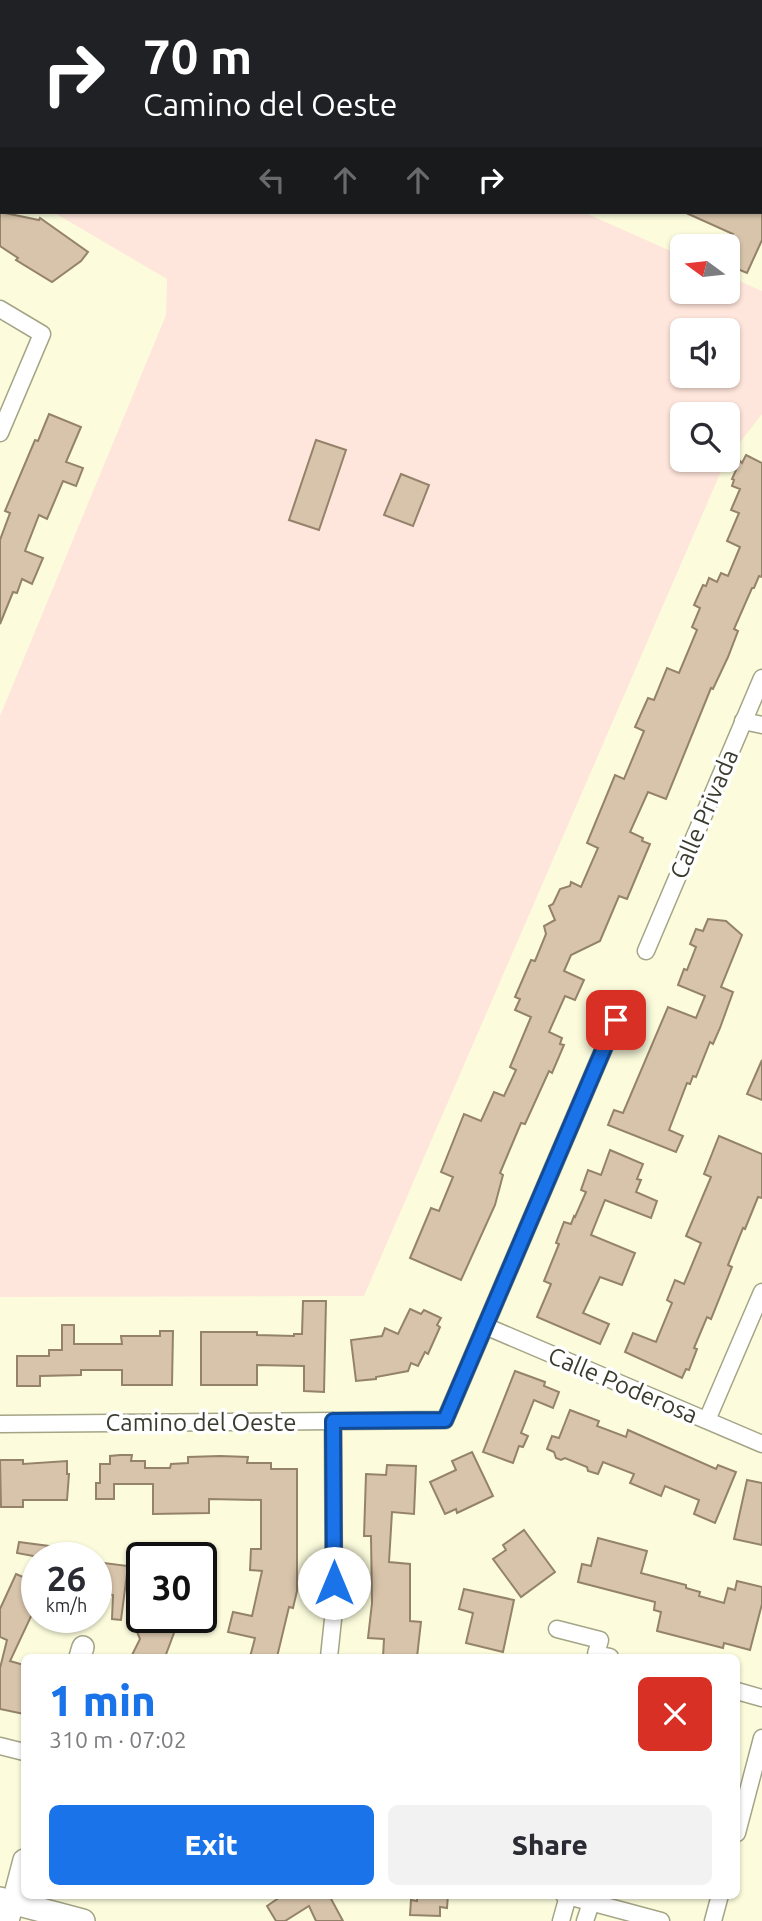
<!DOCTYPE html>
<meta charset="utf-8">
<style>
body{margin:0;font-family:Ubuntu,sans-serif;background:#f2f2f3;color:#2b2b33;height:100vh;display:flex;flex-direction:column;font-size:26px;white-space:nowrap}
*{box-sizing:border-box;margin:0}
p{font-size:23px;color:#7c7c81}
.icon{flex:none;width:38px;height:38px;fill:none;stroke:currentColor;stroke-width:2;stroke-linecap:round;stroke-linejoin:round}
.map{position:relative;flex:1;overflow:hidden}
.side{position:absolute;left:21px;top:1654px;width:719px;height:245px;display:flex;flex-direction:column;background:#fff;border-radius:10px;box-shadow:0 2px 5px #0004}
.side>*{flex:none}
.guide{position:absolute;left:0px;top:0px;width:763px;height:214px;box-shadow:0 2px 5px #0004;background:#202124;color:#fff;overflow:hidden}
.needle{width:46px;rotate:285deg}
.buttons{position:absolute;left:670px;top:234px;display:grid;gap:14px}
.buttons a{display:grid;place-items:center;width:70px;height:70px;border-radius:10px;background:#fff;box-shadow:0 2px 5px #0004;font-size:35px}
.speed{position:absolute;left:21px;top:1542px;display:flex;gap:14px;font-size:35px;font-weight:700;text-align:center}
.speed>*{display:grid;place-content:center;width:91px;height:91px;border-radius:50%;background:#fff;box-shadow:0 2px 5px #0004;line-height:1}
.speed small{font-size:18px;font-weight:400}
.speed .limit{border:4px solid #111;border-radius:10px;background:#fff;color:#111}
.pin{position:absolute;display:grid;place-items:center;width:60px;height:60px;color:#fff;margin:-30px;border-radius:14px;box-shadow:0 4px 10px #0006}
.me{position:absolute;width:77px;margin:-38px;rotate:0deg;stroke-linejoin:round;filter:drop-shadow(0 0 5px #0008)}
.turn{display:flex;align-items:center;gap:24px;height:147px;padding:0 28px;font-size:32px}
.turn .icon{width:91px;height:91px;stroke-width:2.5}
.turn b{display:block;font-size:49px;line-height:60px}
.lanes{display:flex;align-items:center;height:66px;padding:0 28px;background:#0003;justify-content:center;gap:35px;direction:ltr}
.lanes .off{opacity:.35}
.round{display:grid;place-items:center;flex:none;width:74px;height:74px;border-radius:10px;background:#f2f2f3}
.overview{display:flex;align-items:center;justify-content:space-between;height:119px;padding:0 28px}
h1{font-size:42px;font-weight:800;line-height:52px;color:#1a73e8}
.cta{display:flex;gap:14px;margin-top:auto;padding:14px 28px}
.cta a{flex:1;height:80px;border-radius:10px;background:#1a73e8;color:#fff;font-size:28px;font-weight:800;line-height:80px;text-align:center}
.cta a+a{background:#f2f2f3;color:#2b2b33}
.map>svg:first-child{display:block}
</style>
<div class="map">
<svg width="762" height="1921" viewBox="0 0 762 1921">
<rect width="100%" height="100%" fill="#fcfcdd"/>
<g fill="#ffe6dc" fill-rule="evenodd">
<polygon points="0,0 117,2 2,2 2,176"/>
<path d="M53 212H583L682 256V292H728V276L762 291V414L728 458V415H682V460H726L364 1296 0 1297V716L166 315 167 279ZM682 331H728V376H682Z"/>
</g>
<g fill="#d7c4ab" stroke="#94826a" stroke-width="2">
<polygon points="0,212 39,220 40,218 88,252 81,261 52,282 16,260 18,258 0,246"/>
<polygon points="684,212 762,212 762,240 747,273 728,265 728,245 733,234"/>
<polygon points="49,414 81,427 66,462 83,468 76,486 63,481 47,519 39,515 25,551 43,558 32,584 22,579 17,593 13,592 0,624 0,540 10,513 5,511 35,440 38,441"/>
<polygon points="316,440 346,450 319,530 289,520"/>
<polygon points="746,455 762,463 762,577 759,576 754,588 752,588 734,629 738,631 728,657 713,689 711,688 666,799 648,792 630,832 643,838 642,841 650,844 627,899 619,896 600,941 571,955 564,971 584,980 575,1000 565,996 549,1032 562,1038 560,1044 564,1045 552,1073 549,1071 525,1124 521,1123 500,1173 503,1175 495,1205 461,1280 410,1258 431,1208 439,1211 453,1177 441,1172 464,1114 481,1121 494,1092 504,1096 516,1070 510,1067 531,1017 515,1010 520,999 515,997 531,960 535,961 546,934 544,926 555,920 549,906 553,904 560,889 570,886 571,882 581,887 598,848 587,843 615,775 624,779 644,731 635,727 648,698 654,700 667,668 679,673 697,630 692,627 700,608 694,605 703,585 706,586 709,578 717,582 721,573 728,576 740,547 727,541 739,513 731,510 740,489 732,486 734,480 732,479 740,461 742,463"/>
<polygon points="401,474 429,485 413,526 384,515"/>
<polygon points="708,919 726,921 742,935 721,987 733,992 720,1028 713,1044 710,1042 696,1077 693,1076 690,1084 687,1083 669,1130 683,1136 676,1152 608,1125 614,1110 623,1113 668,1007 696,1018 705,996 678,985 684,969 687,970 696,947 690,944 696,929 703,931"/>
<polygon points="762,1060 762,1100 747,1094"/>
<polygon points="719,1136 762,1154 762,1198 758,1197 745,1229 743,1228 728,1265 732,1267 711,1319 707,1317 694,1348 697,1349 689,1370 686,1369 682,1378 625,1352 633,1333 656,1342 672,1303 667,1300 675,1280 684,1284 701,1243 686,1236 711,1177 704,1174"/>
<polygon points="610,1150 643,1164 637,1179 641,1180 636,1192 657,1201 651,1218 605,1200 591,1235 635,1253 622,1285 600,1277 583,1313 609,1324 600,1344 537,1317 551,1284 544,1281 559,1244 556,1243 564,1222 571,1224 574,1216 575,1217 586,1192 581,1190 588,1170 601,1175"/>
<polygon points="303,1301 326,1301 324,1392 304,1391 304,1366 257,1365 257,1385 201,1385 201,1332 257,1332 257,1335 294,1336 294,1334 302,1334"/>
<polygon points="410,1309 421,1314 424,1310 441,1318 437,1325 440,1327 428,1354 425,1352 418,1366 411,1363 408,1371 376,1377 376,1379 356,1381 351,1340 382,1336 385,1328 398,1334"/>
<polygon points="62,1325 74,1325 74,1344 122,1344 121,1336 160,1336 160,1331 173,1331 172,1385 122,1385 122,1370 81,1370 81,1375 40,1376 40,1386 17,1386 17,1356 49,1356 49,1350 62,1350"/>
<polygon points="515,1371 545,1382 544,1386 559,1392 553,1408 534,1400 521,1433 528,1436 523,1447 519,1446 513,1463 483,1452"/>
<polygon points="570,1410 599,1421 597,1426 626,1437 628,1430 716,1469 718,1465 736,1472 715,1523 694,1514 699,1500 665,1486 661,1496 630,1483 634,1474 603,1462 598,1474 588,1471 587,1467 565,1458 561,1460 556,1458 554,1452 547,1449 552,1436 559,1438"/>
<polygon points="472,1452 493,1496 457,1513 456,1509 445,1514 430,1482 456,1470 452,1461"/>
<polygon points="120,1455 132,1455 131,1461 145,1461 145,1468 170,1468 171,1464 188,1463 188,1457 220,1456 248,1457 247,1463 271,1463 271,1469 297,1469 297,1591 293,1608 289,1607 277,1657 250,1657 255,1638 228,1632 233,1612 252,1616 262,1571 250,1570 251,1549 261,1549 261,1500 209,1499 209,1513 153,1514 153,1484 114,1484 114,1499 96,1499 96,1483 100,1483 100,1464 110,1464 110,1456"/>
<polygon points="0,1460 23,1460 23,1464 67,1461 67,1474 69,1474 67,1500 23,1500 23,1507 1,1507"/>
<polygon points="387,1465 416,1466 414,1514 392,1512 389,1562 410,1564 410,1621 421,1622 417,1657 383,1657 384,1639 368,1638 372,1603 371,1536 364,1536 366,1474 386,1475"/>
<polygon points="747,1480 762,1483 762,1545 734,1539"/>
<polygon points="524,1530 555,1572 521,1597 493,1559 506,1550 503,1545"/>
<polygon points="598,1538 647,1551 641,1573 686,1585 686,1588 700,1592 699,1596 724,1603 728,1588 735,1590 737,1581 762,1587 762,1604 750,1650 724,1643 723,1648 657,1631 661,1612 654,1610 655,1602 578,1582 582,1564 591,1566"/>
<polygon points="19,1542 79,1550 79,1558 44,1558 17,1553"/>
<polygon points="96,1562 128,1566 121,1620 112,1619 113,1595 101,1593 102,1588 96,1587"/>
<polygon points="16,1574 37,1583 37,1614 33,1612 10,1661 24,1665 24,1714 0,1709 0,1668 7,1640 0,1637 0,1609"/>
<polygon points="464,1589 514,1600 503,1652 466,1643 473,1613 459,1609"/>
<polygon points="131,1617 172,1617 174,1633 165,1657 131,1657 140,1639"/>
<polygon points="283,1895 329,1895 343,1921 316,1921 309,1906 285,1921 276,1921 267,1906"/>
<polygon points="417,1895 448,1895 447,1908 440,1907 440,1916 410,1915 411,1900 417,1901"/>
</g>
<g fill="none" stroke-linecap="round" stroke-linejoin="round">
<g stroke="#a4a487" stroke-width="19">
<g id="minor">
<polyline points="422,0 430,2"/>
<polyline points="650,2 651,0"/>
<polyline points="761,146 762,147"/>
<polyline points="0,309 42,334 0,433"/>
<polyline points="743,721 762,725"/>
<polyline points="646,951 762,678"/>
<polyline points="485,1326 762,1444"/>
<polyline points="707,1420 762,1292"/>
<polyline points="0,1424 445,1420 616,1020"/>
<polyline points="557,1629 600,1640 596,1654 610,1657"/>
<polyline points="329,1657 334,1610 333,1421"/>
<polyline points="737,1691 762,1698"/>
<polyline points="0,1746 24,1752"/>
<polyline points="737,1833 762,1738"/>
<polyline points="564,1895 661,1921"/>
<polyline points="561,1921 568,1896"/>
<polyline points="585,1921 591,1903"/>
<polyline points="713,1921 720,1895"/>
</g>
</g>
<g stroke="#a4a487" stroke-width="24">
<g id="tertiary">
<polyline points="80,1657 83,1647"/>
<polyline points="8,1921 24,1860"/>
</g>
</g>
<g stroke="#a4a487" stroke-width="26">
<polyline id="secondary" points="0,1899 83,1921"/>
</g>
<use href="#minor" stroke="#fff" stroke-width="16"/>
<use href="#tertiary" stroke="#fff" stroke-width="21"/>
<use href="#secondary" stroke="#fff" stroke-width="23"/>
</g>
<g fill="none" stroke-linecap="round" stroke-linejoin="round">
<g stroke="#114b97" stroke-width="18">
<polyline id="route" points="334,1583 333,1421 445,1420 616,1020"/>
</g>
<use href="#route" stroke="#1a73e8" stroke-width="12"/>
</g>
<g text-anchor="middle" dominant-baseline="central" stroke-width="7" stroke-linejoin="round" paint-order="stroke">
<g font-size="24" fill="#3b3b2f" stroke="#fff">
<text transform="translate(704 814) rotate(-67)">Calle Privada</text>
<text transform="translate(623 1385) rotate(23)">Calle Poderosa</text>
<text x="201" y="1422">Camino del Oeste</text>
</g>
</g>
</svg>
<div class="buttons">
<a><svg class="needle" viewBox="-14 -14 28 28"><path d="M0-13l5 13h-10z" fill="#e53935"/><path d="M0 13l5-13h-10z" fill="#7c7c81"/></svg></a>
<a><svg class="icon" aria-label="sound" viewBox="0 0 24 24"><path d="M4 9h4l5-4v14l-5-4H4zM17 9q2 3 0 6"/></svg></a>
<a><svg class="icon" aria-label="search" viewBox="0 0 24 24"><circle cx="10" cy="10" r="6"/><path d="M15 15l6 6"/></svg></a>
</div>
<div class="speed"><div>26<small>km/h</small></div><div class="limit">30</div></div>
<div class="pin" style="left:616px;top:1020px;background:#d93025"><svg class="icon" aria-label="arrive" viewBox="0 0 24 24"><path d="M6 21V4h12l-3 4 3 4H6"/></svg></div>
<svg class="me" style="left:334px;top:1583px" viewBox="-20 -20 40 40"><circle r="19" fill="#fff"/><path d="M0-13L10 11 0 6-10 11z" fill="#1a73e8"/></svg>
<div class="guide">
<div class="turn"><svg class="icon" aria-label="right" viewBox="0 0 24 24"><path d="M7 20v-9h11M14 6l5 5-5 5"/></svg><div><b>70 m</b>Camino del Oeste</div></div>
<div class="lanes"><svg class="icon off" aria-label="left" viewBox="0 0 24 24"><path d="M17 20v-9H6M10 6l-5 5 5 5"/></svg><svg class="icon off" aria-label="ahead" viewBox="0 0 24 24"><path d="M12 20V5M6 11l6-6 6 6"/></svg><svg class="icon off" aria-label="ahead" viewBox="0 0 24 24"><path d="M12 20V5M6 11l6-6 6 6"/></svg><svg class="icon" aria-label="right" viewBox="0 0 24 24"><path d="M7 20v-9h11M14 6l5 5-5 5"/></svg></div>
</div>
<section class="side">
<div class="overview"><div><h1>1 min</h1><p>310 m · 07:02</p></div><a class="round" style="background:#d93025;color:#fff"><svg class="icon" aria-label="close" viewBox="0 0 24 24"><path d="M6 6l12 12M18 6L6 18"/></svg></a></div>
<div class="cta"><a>Exit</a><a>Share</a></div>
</section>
</div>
